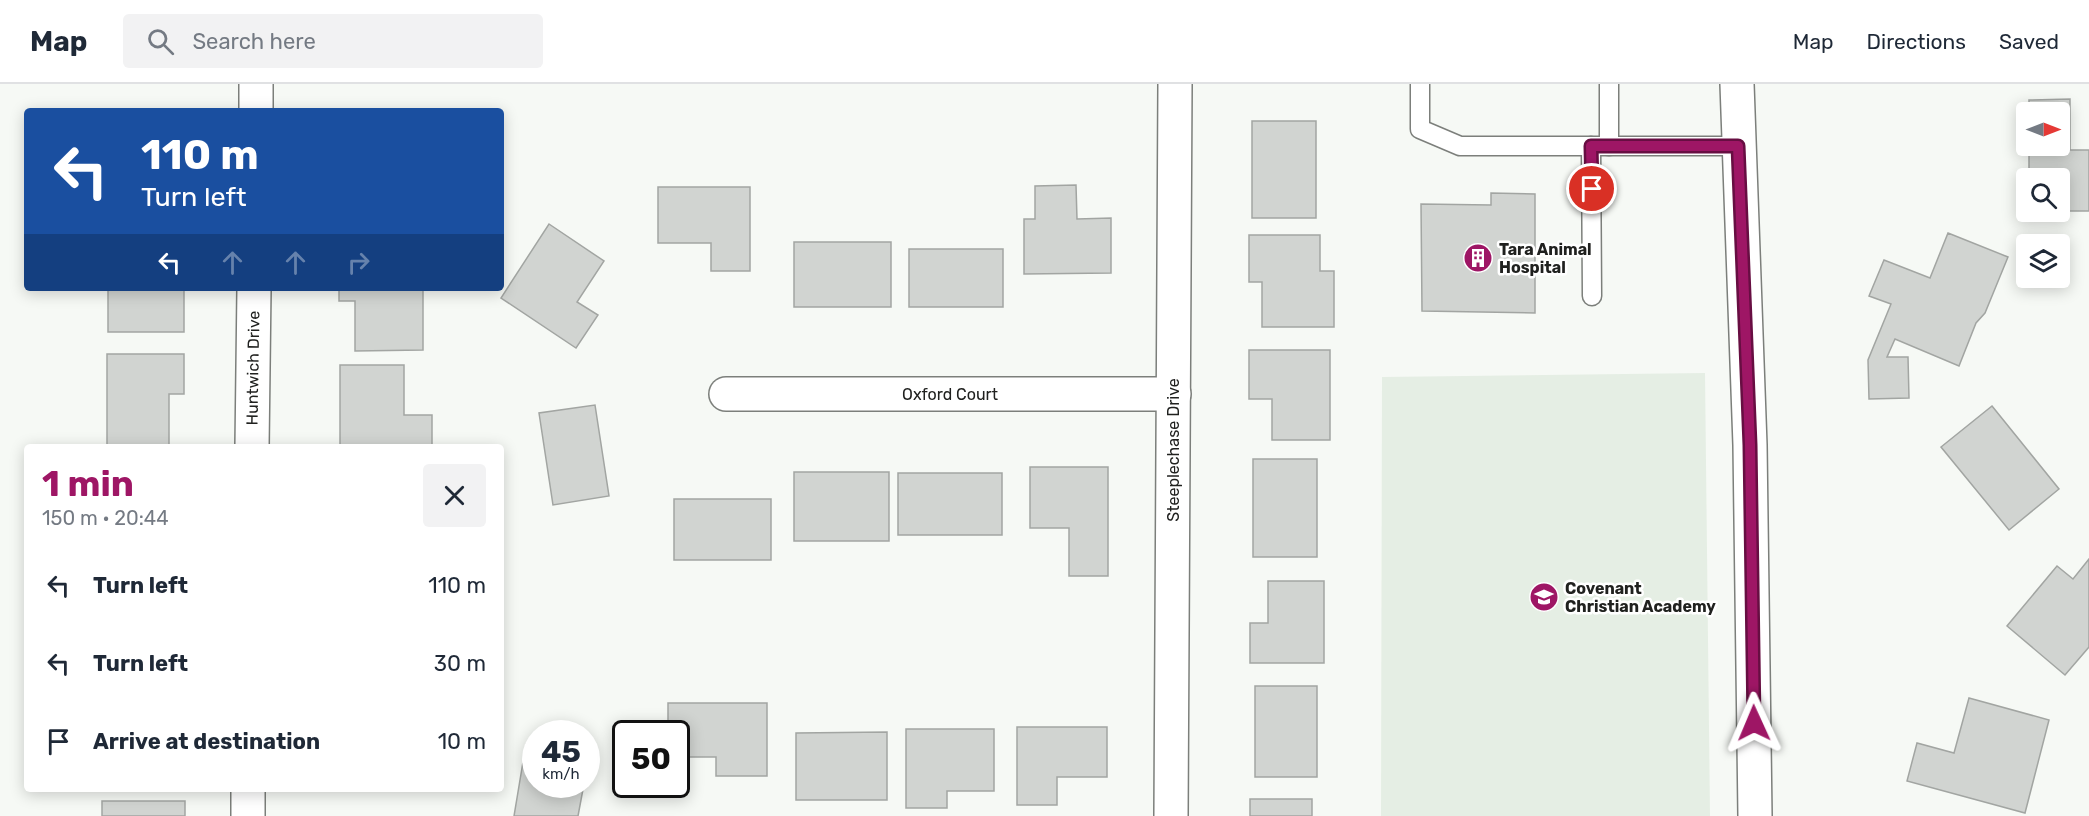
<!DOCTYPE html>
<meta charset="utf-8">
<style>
body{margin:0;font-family:Rubik,sans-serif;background:#f2f2f3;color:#1f2937;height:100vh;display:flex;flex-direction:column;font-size:22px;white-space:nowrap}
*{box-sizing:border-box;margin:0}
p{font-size:20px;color:#747a83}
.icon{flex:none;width:33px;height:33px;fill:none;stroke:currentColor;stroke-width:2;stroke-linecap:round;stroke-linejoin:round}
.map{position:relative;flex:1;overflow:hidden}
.details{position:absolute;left:24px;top:360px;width:480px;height:348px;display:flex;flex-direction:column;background:#fff;border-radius:6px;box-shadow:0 3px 15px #0003}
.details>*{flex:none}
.guide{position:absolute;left:24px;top:24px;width:480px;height:183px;border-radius:6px;box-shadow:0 3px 15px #0003;background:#1a4fa0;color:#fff;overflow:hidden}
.needle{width:39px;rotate:90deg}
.controls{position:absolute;left:2016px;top:18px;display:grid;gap:12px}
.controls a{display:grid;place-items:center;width:54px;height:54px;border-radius:6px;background:#fff;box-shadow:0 3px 15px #0003;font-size:30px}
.speed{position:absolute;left:522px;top:636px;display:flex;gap:12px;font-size:30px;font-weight:700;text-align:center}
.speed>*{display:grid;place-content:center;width:78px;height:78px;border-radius:50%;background:#fff;box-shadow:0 3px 15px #0003;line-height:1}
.speed small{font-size:15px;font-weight:400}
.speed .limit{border:3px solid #111;border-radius:9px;background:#fff;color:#111}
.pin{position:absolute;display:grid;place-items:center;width:51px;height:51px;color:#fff;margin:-26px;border:3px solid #fff;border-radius:50%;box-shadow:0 2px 6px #0007}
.me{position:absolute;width:66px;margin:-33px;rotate:359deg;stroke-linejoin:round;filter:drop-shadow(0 0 4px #0008)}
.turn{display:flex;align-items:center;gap:21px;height:126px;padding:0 18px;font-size:27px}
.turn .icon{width:78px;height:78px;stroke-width:2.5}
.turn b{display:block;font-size:42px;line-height:51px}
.lanes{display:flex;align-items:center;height:57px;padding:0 18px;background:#0003;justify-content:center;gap:30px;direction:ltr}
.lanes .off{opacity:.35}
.round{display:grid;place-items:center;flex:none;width:63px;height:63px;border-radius:6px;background:#f2f2f3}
.head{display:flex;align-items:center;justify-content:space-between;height:102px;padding:0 18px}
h1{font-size:36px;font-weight:700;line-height:45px;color:#9e1665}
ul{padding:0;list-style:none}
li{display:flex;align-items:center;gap:18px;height:78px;padding:0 18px}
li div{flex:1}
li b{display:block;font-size:22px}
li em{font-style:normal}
header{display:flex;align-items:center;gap:36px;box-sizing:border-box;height:84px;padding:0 30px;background:#fff;border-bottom:2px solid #e0e1e3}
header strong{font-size:28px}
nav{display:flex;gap:33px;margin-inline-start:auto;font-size:21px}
.search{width:420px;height:54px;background:#f2f2f3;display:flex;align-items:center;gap:15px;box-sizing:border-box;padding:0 21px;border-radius:6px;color:#747a83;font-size:22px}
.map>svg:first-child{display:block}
</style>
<header>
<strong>Map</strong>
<div class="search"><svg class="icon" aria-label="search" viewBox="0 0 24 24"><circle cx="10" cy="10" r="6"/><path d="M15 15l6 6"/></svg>Search here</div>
<nav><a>Map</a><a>Directions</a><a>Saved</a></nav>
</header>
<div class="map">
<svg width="2089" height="732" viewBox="0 0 2089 732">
<rect width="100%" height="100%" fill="#f6f9f5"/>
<polygon fill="#e5eee4" points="1705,289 1710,732 1381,732 1382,293"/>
<g fill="#d1d4d1" stroke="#a2a5a2" stroke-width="1.5">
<polygon points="2070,15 2070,66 2089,66 2089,127 2065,127 2064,105 2060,105 2060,94 2029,94 2029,62 2060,62 2060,28 2029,28 2029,16"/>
<rect x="1252" y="37" width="64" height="97"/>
<polygon points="1076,101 1077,135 1111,134 1111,189 1024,190 1024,135 1035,135 1035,102"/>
<polygon points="658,103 750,103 750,187 711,187 711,159 658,159"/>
<polygon points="1491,109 1535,110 1535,229 1422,227 1421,120 1491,121"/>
<polygon points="549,140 604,177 577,218 598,231 576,264 501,214"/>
<polygon points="1948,149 2008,173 1985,229 1976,239 1959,282 1895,255 1887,273 1908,273 1909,314 1869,315 1868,276 1891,220 1869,212 1884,176 1930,194"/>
<polygon points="1249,151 1320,151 1320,187 1334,187 1334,243 1262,243 1262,198 1249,198"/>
<rect x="794" y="158" width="97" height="65"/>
<rect x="909" y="165" width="94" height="58"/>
<rect x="108" y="204" width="76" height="44"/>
<polygon points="339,204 423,204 423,266 355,267 355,217 339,217"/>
<polygon points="1249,266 1330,266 1330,356 1272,356 1272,315 1249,315"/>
<polygon points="107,270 184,270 184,310 169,310 169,361 107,361"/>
<polygon points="340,281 404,281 404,331 432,331 432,363 340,363"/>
<polygon points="595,321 609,412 553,421 539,329"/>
<polygon points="1992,322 2059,405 2009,446 1941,363"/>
<rect x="1253" y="375" width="64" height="98"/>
<polygon points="1030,383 1108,383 1108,492 1069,492 1069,444 1030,444"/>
<rect x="794" y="388" width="95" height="69"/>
<rect x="898" y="389" width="104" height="62"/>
<rect x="674" y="415" width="97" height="61"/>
<polygon points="2089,475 2089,563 2065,591 2007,542 2057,482 2073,495"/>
<polygon points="1268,497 1324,497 1324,579 1250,579 1250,539 1268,539"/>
<rect x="1255" y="602" width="62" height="91"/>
<polygon points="1969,614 2049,636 2025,729 1907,697 1917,659 1954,669"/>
<polygon points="668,619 767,619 767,692 716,692 716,673 676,673 676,650 668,650"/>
<polygon points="1017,643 1107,643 1107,693 1057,693 1057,721 1017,721"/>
<polygon points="906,645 994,645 994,707 947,707 947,724 906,724"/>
<polygon points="887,648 887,716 796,716 796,649"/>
<polygon points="526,660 536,661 536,700 584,700 578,732 514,732"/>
<rect x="1250" y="715" width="62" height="17"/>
<rect x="102" y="717" width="83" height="15"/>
</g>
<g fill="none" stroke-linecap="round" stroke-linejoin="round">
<g stroke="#7c7f7b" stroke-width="21">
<g id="lane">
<polyline points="1420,0 1420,45 1460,62 1738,62"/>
<polyline points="1591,62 1592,212"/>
<polyline points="1609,62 1609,0"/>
</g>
</g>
<g stroke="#7c7f7b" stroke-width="36">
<g id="street">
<polyline points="256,27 256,0"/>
<polyline points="726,310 1174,310"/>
<polyline points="252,363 254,204"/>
<polyline points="248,732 248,705"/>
<polyline points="1171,732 1175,0"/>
</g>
</g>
<g stroke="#7c7f7b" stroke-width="36">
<polyline id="secondary" points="1737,0 1750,361 1755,732"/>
</g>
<use href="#lane" stroke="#fff" stroke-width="18"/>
<use href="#street" stroke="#fff" stroke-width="33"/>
<use href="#secondary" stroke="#fff" stroke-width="33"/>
</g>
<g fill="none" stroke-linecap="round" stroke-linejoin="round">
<g stroke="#670e42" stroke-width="15">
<polyline id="route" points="1592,105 1591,62 1738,62 1750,361 1754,639"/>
</g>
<use href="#route" stroke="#9e1665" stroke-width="10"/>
</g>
<defs>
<g id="building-disc" transform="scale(1.5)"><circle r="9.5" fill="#9e1665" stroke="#fff"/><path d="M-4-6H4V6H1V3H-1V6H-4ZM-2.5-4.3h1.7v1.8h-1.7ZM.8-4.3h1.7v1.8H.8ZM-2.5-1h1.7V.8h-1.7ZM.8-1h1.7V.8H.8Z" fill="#fff"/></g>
<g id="school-disc" transform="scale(1.5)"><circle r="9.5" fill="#9e1665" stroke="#fff"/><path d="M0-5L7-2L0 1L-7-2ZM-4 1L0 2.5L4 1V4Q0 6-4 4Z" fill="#fff"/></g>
</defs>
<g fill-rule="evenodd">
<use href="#building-disc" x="1478" y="174"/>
<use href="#school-disc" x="1544" y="513"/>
</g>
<g text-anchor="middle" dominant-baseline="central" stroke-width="5" stroke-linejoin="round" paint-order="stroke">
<g font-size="16" font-weight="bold" fill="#20211f" stroke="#fff" text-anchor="start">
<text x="1499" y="165">Tara Animal<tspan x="1499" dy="18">Hospital</tspan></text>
<text x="1565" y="504">Covenant<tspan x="1565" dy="18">Christian Academy</tspan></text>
</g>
<g font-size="16" fill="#20211f" stroke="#fff">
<text transform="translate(253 284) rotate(-89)">Huntwich Drive</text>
<text x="950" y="310">Oxford Court</text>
<text transform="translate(1173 366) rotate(-90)">Steeplechase Drive</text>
</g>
</g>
</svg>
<div class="controls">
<a><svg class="needle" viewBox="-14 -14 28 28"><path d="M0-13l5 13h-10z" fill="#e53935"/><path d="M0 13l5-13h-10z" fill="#747a83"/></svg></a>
<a><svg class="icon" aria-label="search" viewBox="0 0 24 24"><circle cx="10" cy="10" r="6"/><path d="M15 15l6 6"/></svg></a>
<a><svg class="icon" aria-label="layers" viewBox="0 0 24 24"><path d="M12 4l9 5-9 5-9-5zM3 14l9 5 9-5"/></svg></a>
</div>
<div class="speed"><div>45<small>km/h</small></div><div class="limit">50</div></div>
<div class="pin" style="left:1592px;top:105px;background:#d93025"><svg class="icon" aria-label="arrive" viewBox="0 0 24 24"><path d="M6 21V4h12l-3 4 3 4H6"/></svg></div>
<svg class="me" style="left:1754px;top:639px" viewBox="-20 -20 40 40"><path d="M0-17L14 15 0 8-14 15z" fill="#9e1665" stroke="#fff" stroke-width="4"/></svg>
<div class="guide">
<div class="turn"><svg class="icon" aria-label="left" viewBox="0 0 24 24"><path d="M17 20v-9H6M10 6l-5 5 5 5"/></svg><div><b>110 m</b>Turn left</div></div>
<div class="lanes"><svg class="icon" aria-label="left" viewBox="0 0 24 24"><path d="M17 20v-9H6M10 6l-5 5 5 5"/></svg><svg class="icon off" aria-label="ahead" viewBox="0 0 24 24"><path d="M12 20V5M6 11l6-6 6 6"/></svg><svg class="icon off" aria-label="ahead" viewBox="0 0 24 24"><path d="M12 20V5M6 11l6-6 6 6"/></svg><svg class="icon off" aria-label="right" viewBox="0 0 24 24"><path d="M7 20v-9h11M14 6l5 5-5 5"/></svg></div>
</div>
<section class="details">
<div class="head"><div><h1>1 min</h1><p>150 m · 20:44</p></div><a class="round"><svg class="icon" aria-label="close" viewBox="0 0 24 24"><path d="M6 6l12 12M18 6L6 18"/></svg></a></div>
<ul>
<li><svg class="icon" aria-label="left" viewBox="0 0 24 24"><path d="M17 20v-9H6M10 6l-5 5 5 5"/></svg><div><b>Turn left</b></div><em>110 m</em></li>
<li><svg class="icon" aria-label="left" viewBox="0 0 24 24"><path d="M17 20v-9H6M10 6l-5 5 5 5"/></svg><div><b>Turn left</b></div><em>30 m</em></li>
<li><svg class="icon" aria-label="arrive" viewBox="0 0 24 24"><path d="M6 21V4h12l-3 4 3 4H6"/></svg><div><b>Arrive at destination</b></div><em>10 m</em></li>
</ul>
</section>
</div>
